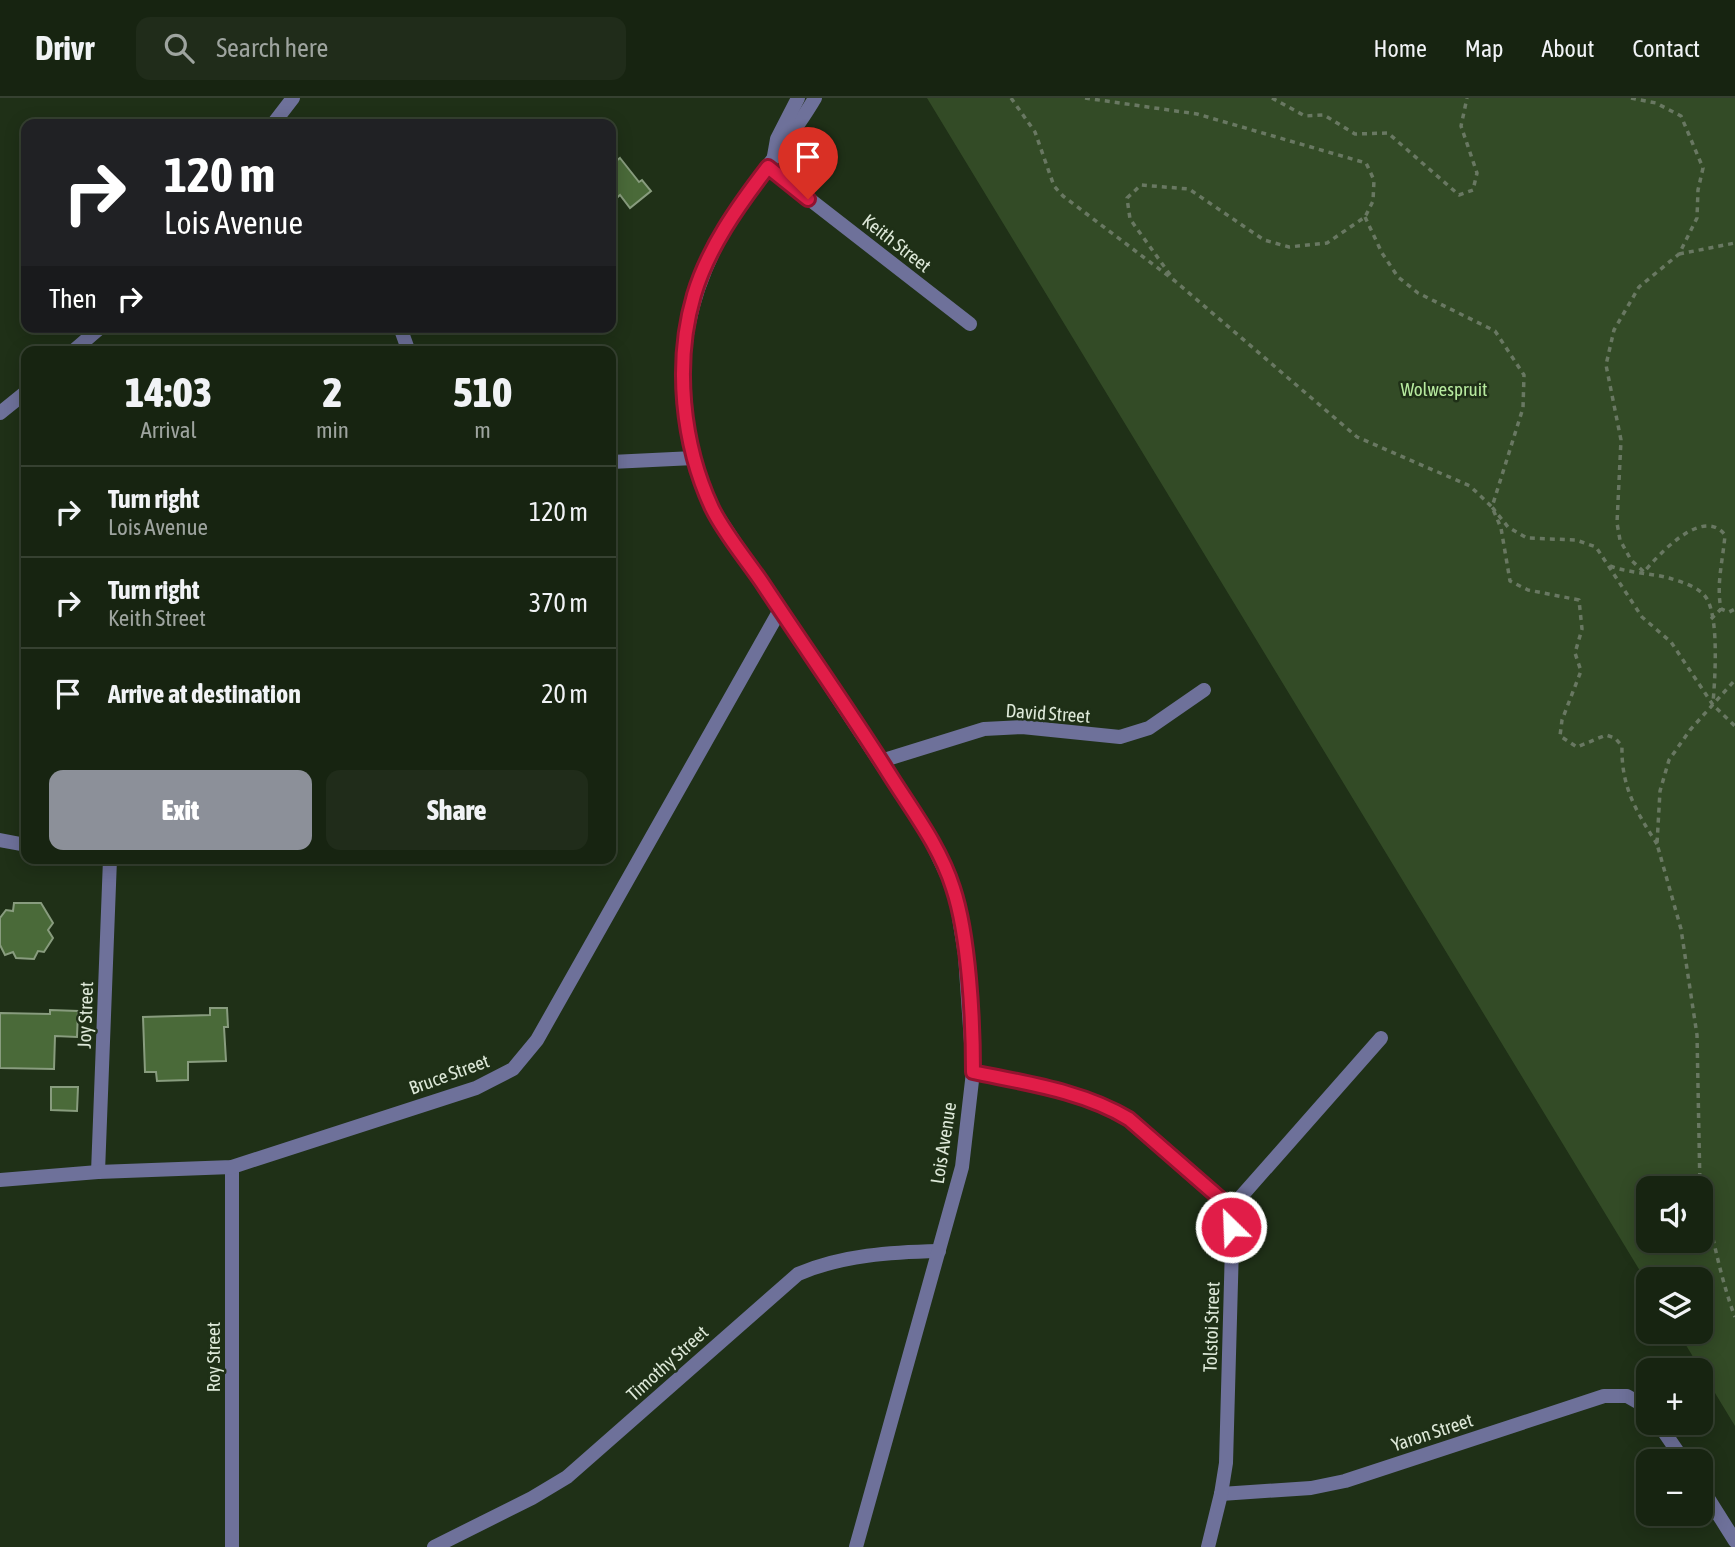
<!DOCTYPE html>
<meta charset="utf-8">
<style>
body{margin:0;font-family:"Asap Condensed",sans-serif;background:#202c1a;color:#f1f3f6;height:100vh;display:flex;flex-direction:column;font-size:26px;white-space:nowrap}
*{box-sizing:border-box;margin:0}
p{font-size:23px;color:#9ea49f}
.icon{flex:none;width:38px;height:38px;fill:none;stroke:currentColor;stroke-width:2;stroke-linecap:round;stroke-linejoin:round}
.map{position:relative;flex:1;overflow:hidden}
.side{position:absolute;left:21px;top:248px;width:595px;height:518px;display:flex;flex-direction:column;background:#172411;border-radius:14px;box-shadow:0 4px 18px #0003,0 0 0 2px #364131}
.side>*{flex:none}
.banner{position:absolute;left:21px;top:21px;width:595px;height:214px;border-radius:14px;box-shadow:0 4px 18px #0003,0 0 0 2px #364131;background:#202124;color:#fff;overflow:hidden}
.buttons{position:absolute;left:1636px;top:1078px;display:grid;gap:14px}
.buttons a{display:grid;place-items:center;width:77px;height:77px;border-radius:14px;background:#172411;box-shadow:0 4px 18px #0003,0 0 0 2px #364131;font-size:35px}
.pin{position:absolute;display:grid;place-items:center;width:60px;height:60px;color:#fff;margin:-72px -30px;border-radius:50% 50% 50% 0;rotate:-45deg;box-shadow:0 0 7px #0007}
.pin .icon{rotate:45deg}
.me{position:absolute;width:77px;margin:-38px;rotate:336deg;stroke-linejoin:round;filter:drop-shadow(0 0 5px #0008)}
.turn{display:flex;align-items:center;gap:24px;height:147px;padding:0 28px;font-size:32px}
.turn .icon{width:91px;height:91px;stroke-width:2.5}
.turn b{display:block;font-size:49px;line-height:60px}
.then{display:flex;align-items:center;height:66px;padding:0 28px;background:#0003;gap:14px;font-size:26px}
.eta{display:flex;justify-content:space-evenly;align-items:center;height:119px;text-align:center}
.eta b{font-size:42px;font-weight:800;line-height:49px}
.action{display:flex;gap:14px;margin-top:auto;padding:14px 28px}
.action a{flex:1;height:80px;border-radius:14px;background:#8c9099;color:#fff;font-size:28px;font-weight:800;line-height:80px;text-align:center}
.action a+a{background:#202c1a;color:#f1f3f6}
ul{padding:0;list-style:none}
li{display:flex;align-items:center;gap:21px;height:91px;padding:0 28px;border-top:2px solid #364131}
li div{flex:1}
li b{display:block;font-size:26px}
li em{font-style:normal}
header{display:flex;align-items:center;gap:42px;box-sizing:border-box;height:98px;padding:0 35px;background:#172411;border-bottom:2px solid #364131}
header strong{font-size:33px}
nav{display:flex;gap:38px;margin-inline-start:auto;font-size:24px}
.search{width:490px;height:63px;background:#202c1a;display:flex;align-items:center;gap:18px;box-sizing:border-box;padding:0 24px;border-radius:14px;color:#9ea49f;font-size:26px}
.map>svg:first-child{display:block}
</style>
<header>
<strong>Drivr</strong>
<div class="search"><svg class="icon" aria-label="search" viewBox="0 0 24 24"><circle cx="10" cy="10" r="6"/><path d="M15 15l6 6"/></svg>Search here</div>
<nav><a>Home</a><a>Map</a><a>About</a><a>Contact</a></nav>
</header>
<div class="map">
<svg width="1735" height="1449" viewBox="0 0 1735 1449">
<rect width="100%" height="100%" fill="#1f3017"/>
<path fill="#334b26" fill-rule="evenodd" d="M927 0H1735V1328L1678 1234H1701V1181H1648V1186ZM1648 1090H1701V1143H1648Z"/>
<g fill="#4a6a39" stroke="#889c7e" stroke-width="2">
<polygon points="620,60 639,84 642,82 651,93 630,110 620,97 611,105 611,67"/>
<polygon points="14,805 41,805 53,825 48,832 53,840 44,854 38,853 34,861 16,860 13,854 5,857 0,847 0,820 6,812 13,813"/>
<polygon points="210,910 227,910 228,929 224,929 226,963 188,964 188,982 157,983 156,974 145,974 143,919 210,917"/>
<polygon points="50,912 78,913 77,939 55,938 54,971 0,970 0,915 50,916"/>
<polygon points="51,989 78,989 77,1013 51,1012"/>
</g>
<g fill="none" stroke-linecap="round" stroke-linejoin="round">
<g stroke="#697862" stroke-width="3.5" stroke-dasharray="5 5" stroke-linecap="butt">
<path d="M1011 0 1035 34 1054 88 1063 98 1175 183 1357 339 1470 388 1492 409 1501 430 1510 483 1528 492 1579 502 1582 531 1575 555 1581 573 1562 622 1560 638 1577 649 1606 637 1615 640 1622 648C1621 689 1636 713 1657 746"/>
<polyline points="1085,0 1197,16 1366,65 1374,82 1373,103 1365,119 1327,145 1289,149 1264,142 1189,91 1141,87 1127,100 1130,121 1171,178"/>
<polyline points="1272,0 1305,18 1324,17 1355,36 1388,35 1459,97 1473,92 1477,75 1461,28 1467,0"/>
<path d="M1631 0 1656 5 1681 18 1703 70 1698 92 1697 120 1679 156 1639 189 1614 232 1606 267 1621 342 1617 425 1620 442 1631 462 1644 474C1659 456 1703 408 1725 437 1723 462 1716 486 1721 511L1729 514 1735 511"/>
<polyline points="1365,119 1382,155 1398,179 1418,195 1495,233 1524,277 1523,310 1492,409 1508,429 1527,440 1576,442 1596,449 1642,519 1671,544 1713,607 1735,628"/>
<polyline points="1679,156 1735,145"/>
<path d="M1610 468C1629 475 1650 475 1669 480 1682 484 1700 489 1707 501 1719 522 1715 581 1713 605"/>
<polyline points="1711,521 1721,511"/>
<polyline points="1700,1090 1697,937 1681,831 1657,746 1660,693 1669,662 1690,632 1735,582"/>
<path d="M1701 1092C1713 1135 1719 1177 1735 1219"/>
</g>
<g stroke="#6e719a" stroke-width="14">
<polyline points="273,26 293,0"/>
<polyline points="768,69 970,226"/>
<polyline points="400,229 409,254"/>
<polyline points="72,254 101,229"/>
<polyline points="0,315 26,294"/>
<polyline points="611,364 694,360"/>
<polyline points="881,663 984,631 1022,629 1120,639 1149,630 1204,592"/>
<polyline points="0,742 26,747"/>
<path d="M973 974C1025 985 1083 993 1129 1021L1231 1110"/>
<polyline points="232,1069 232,1449"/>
<polyline points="98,1074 110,761"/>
<polyline points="0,1082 98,1074 232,1069 476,990 513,971 537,942 780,512"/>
<polyline points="1658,1325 1684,1363"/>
<polyline points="1701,1389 1735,1443"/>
<polyline points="1221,1396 1311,1390 1345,1383 1604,1298 1627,1298 1648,1310"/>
<path d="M434 1449 532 1400 567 1379 798 1176C842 1157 892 1154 939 1153"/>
<polyline points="1208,1449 1221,1396 1226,1365 1232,1148 1231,1110 1381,940"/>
</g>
<g stroke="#6e719a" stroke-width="14">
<path d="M815 0C793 38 765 69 741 105 687 188 671 262 694 360 698 377 707 394 713 411L928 737 953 790 958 813 965 857 973 974 962 1069 856 1449"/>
<polyline points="774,58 777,41 798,0"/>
</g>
</g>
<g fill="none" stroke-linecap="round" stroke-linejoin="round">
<g stroke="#92132f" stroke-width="18">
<path id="route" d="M808 101 768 69C738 108 708 150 694 197 674 265 682 346 712 410 725 437 748 463 765 489 806 551 849 612 888 674 911 711 940 748 953 790 969 838 973 922 973 974 1025 985 1083 993 1129 1021L1231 1110V1129"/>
</g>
<use href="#route" stroke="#e11d48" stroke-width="12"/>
</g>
<g text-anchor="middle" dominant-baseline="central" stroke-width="5" stroke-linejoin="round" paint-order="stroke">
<g font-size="19" fill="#dde8d8" stroke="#1f3017">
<text transform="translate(897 145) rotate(38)">Keith Street</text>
<text transform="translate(1048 615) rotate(4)">David Street</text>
<text transform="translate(85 917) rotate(-88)">Joy Street</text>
<text transform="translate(449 976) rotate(-20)">Bruce Street</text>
<text transform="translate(943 1045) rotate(-81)">Lois Avenue</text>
<text transform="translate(1211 1229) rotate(-88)">Tolstoi Street</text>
<text transform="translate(213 1259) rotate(-90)">Roy Street</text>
<text transform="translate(667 1265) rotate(-42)">Timothy Street</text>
<text transform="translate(1432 1334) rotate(-18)">Yaron Street</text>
</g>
<g font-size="19" fill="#b7ea9f" stroke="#1f3017">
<text x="1444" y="291">Wolwespruit</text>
</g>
</g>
</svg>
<div class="buttons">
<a><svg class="icon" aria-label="sound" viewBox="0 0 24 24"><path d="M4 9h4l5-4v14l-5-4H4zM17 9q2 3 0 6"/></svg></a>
<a><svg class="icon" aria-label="layers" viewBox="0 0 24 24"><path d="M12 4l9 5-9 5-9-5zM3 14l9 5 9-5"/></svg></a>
<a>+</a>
<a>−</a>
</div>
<div class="pin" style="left:808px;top:101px;background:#d93025"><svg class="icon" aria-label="arrive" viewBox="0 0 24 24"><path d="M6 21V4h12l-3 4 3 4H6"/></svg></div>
<svg class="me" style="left:1231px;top:1129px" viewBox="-20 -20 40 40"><circle r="17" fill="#e11d48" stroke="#fff" stroke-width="3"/><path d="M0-11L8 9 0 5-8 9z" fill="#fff"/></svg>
<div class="banner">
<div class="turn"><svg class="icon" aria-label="right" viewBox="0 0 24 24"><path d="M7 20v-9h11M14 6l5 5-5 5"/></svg><div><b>120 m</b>Lois Avenue</div></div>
<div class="then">Then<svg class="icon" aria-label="right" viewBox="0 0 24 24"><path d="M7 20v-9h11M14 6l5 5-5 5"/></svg></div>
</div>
<section class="side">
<div class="eta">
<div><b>14:03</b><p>Arrival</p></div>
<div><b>2</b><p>min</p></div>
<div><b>510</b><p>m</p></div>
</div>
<ul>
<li><svg class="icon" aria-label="right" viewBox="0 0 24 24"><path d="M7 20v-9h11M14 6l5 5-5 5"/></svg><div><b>Turn right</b><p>Lois Avenue</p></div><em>120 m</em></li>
<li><svg class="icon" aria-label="right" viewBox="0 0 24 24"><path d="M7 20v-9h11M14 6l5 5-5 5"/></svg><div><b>Turn right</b><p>Keith Street</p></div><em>370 m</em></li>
<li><svg class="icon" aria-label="arrive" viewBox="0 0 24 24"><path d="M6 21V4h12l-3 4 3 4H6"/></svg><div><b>Arrive at destination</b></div><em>20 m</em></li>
</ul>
<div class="action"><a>Exit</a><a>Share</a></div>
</section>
</div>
